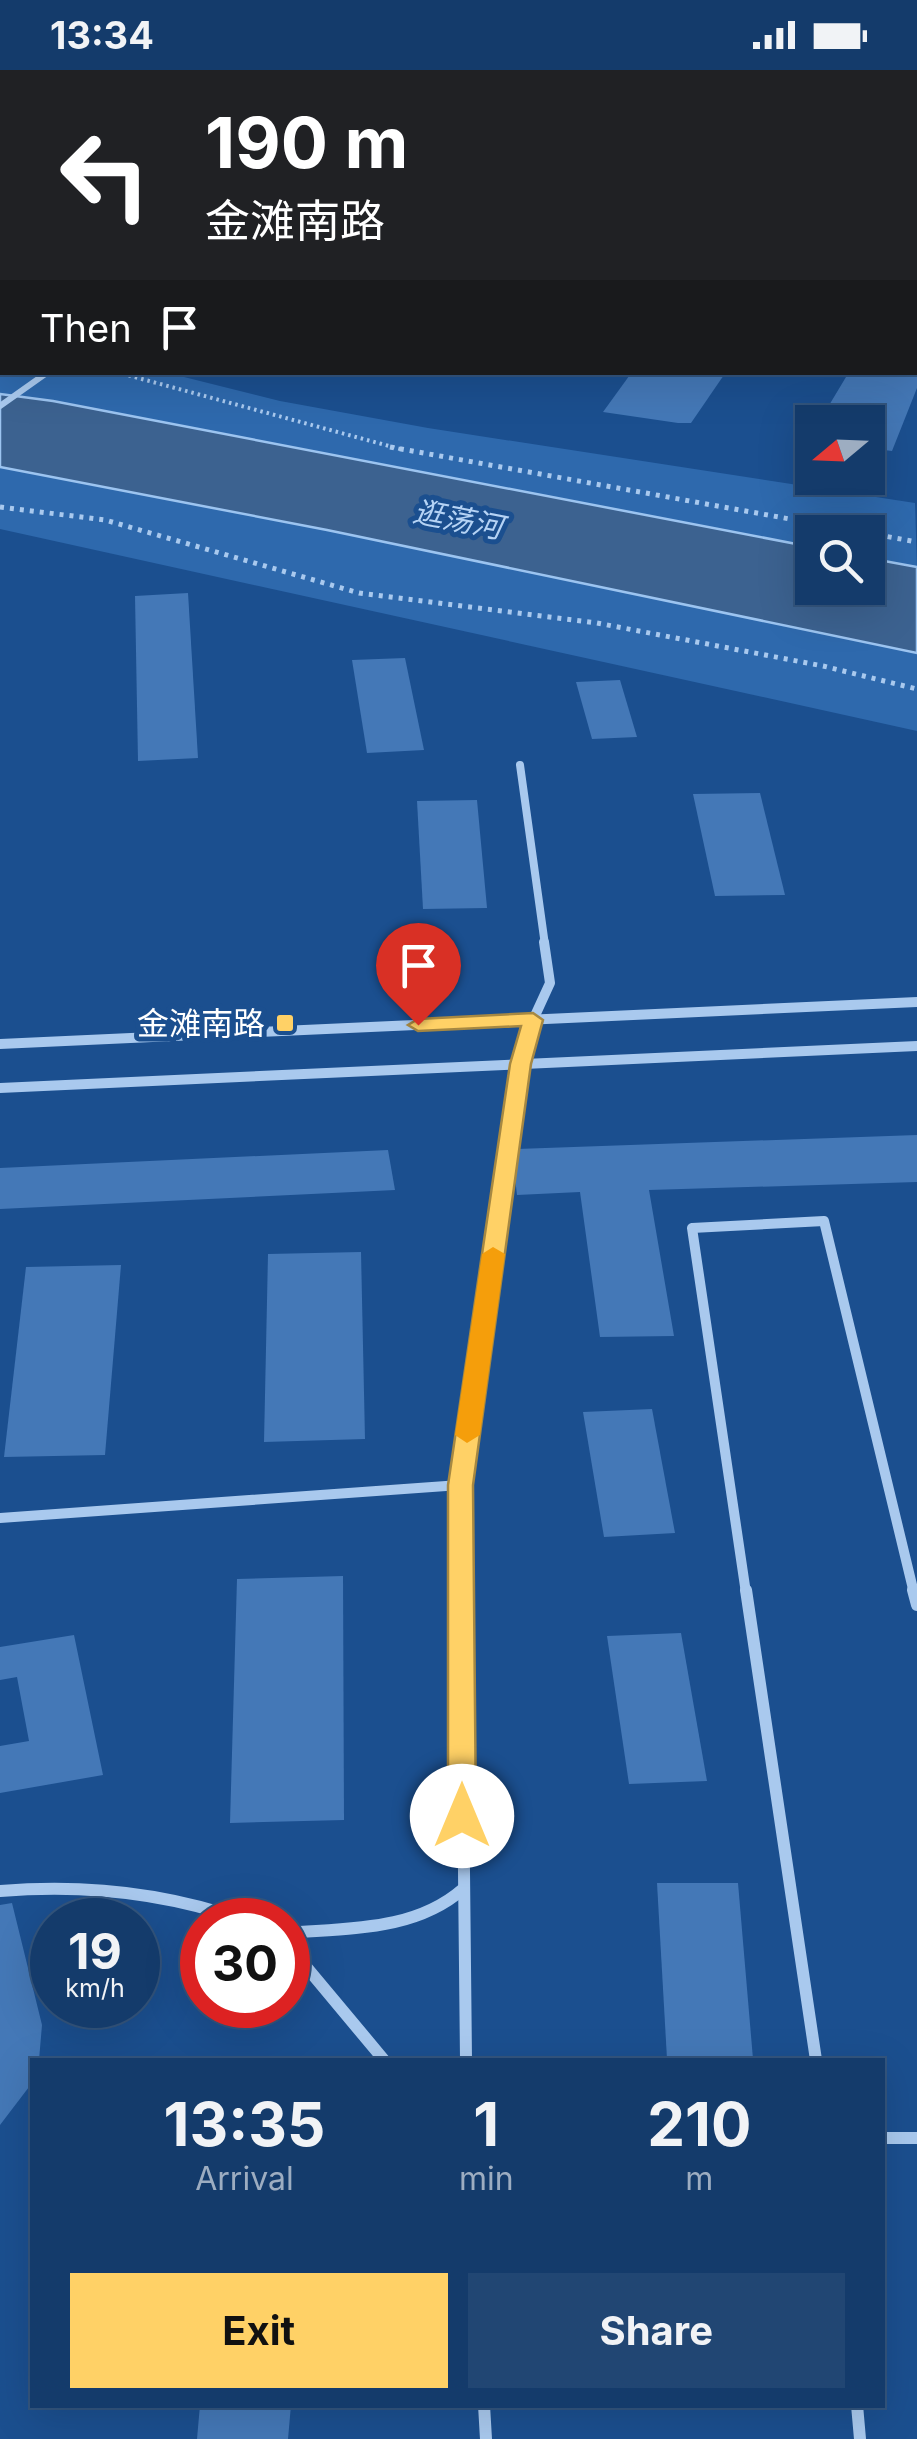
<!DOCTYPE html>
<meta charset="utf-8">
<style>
body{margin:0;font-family:Inter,"Noto Sans SC",sans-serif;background:#214673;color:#f1f3f6;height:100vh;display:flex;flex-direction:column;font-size:38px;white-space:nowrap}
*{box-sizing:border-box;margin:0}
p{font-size:32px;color:#9dadc1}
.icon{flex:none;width:55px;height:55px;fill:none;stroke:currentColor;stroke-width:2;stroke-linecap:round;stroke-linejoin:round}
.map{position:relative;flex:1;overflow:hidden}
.sheet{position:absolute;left:30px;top:1988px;width:855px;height:350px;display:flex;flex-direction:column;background:#143b6b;border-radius:0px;box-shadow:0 10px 40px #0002,0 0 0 2px #33557e}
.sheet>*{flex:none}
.top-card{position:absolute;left:0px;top:0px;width:918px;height:305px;box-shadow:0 10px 40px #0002,0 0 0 2px #33557e;background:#202124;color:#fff;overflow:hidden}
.needle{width:65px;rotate:251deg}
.fabs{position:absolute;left:795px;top:335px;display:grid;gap:20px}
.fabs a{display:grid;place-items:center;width:90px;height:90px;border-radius:0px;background:#143b6b;box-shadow:0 10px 40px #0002,0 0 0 2px #33557e;font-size:50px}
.speed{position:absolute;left:30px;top:1828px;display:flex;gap:20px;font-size:50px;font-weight:700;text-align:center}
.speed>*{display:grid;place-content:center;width:130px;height:130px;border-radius:50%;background:#143b6b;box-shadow:0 10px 40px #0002,0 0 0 2px #33557e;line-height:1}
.speed small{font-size:25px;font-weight:400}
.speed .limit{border:15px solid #d22;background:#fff;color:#111}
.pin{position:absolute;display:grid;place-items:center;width:85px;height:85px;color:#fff;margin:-102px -42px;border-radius:50% 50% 50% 0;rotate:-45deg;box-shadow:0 0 10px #0007}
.pin .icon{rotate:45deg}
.me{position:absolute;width:110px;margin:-55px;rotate:0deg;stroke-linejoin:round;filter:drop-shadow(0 0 8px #0008)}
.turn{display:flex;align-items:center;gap:35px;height:210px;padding:0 40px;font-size:45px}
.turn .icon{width:130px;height:130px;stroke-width:2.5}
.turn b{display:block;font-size:70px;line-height:85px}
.then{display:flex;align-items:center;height:95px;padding:0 40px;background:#0003;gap:20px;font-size:38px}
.eta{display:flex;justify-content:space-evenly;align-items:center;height:170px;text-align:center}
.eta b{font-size:60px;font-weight:700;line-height:70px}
.button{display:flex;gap:20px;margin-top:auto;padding:20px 40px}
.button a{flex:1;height:115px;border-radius:0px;background:#ffd166;color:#111;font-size:40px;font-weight:700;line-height:115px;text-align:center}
.button a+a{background:#214673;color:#f1f3f6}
.status{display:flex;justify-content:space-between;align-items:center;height:70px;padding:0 50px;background:#143b6b;direction:ltr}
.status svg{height:28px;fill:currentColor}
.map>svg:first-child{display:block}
</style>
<div class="status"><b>13:34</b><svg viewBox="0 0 49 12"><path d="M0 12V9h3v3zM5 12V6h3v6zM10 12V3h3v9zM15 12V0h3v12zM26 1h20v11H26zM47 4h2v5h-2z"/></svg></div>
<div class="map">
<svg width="917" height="2369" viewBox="0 0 917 2369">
<rect width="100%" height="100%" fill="#1b4f8f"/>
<g fill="#2e69ad">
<polygon points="0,271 2,302 168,303 280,331 428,358 915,433 917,497 868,488 868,462 812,462 812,477 53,331 0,324"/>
<polygon points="0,397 327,460 917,583 917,661 0,459"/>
</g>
<polygon fill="#3c6290" stroke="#9cc4f0" stroke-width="2.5" points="0,324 53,331 812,477 812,518 868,518 868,488 917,497 917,583 327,460 0,397"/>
<g fill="#4478b7">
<polygon points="632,302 726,302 691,353 678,353 603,342"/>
<polygon points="849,302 917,302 917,318 892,381 868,378 868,352 819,352"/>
<polygon points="188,523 198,688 138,691 135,526"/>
<polygon points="405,588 424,680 367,683 352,590"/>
<polygon points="620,610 637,667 592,669 576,612"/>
<polygon points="760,723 785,825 715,826 693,724"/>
<polygon points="477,730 487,838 423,839 417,731"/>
<polygon points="917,1065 917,1112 649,1120 674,1266 600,1267 580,1122 517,1125 514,1099 517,1079"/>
<polygon points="388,1080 395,1120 0,1139 0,1098"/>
<polygon points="361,1182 365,1369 264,1372 268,1184"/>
<polygon points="121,1195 105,1385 4,1387 26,1197"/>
<polygon points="652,1339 675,1463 604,1467 583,1342"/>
<polygon points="343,1506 344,1750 230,1753 237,1509"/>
<polygon points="681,1563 707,1711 629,1714 607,1566"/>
<polygon points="74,1565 103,1705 0,1723 0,1676 29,1671 17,1607 0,1610 0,1577"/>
<polygon points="657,1813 738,1813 753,1989 667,1989"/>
<polygon points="12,1833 42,1955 39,1990 32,1990 32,2013 0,2055 0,1835"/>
<polygon points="200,2335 291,2335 288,2369 197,2369"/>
</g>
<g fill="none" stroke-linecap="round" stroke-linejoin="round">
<polyline stroke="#a9c9ee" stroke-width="4" stroke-dasharray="2.5 4" stroke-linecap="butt" points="116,302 404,380"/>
<g stroke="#a9c9ee" stroke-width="5" stroke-dasharray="4 6" stroke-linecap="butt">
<polyline points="390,377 862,462"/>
<polyline points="0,437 105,450 359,523 597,553 823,596 917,619"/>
<polyline points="868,463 917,472"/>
</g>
<polyline stroke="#a9c9ee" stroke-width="6" points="0,336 48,302"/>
<polyline stroke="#a9c9ee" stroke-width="8" points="520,695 545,875"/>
<g stroke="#a9c9ee" stroke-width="10">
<polyline points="0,1448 460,1415"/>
<polyline points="461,1523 460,1415 520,994 533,950 550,913 544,872"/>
<polyline points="746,1523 692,1158 824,1151 914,1523"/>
</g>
<g stroke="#a9c9ee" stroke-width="12">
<polyline points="461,1520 466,1990"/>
<polyline points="746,1520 816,1990"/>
<polyline points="913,1520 917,1535"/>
<path d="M0 1821C84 1814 163 1822 243 1850"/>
<path d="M288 1863C349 1858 415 1861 463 1819"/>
<polyline points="288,1875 384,1990"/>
<polyline points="882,2068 917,2068"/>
<polyline points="484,2335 486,2369"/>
<polyline points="857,2335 860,2369"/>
</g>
<g fill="#a9c9ee" fill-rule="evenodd">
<polygon points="917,927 917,937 0,979 0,969"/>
<polygon points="917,971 917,981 0,1023 0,1013"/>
</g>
</g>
<polygon fill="#ffd166" stroke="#a68842" stroke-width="2.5" points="533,943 543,950 531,994 473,1415 476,1746 472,1754 462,1757 452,1754 448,1746 448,1415 510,994 521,956 418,961 408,955 418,949"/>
<polygon fill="#f59e0b" points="493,1177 505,1184 480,1365 467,1373 455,1365 482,1184"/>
<rect fill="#ffd166" stroke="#1b4f8f" stroke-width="4" x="275" y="943" width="20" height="20" rx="5"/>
<g text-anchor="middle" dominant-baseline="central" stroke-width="10" stroke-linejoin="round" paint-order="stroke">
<g font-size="30" font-style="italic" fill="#b5d3f5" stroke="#1b4f8f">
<text transform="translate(458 449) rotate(11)">逛荡河</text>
</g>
<g font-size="32" fill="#fff" stroke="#1b4f8f" text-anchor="end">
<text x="265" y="953">金滩南路</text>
</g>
</g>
</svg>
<div class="fabs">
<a><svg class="needle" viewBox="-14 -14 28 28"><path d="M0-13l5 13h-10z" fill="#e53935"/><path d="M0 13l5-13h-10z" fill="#9dadc1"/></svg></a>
<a><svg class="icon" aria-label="search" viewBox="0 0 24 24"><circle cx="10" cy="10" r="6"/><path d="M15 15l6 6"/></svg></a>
</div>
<div class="speed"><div>19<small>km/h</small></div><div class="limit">30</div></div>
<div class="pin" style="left:418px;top:955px;background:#d93025"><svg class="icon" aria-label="arrive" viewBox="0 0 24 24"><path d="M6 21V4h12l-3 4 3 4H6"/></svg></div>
<svg class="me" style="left:462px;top:1746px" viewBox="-20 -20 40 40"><circle r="19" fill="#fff"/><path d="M0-13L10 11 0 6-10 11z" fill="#ffd166"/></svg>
<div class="top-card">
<div class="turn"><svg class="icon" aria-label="left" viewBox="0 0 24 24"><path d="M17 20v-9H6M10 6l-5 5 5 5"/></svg><div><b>190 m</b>金滩南路</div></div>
<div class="then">Then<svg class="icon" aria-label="arrive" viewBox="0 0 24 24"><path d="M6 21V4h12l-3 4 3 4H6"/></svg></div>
</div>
<section class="sheet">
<div class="eta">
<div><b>13:35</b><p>Arrival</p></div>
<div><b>1</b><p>min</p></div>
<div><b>210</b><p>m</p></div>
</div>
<div class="button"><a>Exit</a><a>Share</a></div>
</section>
</div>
